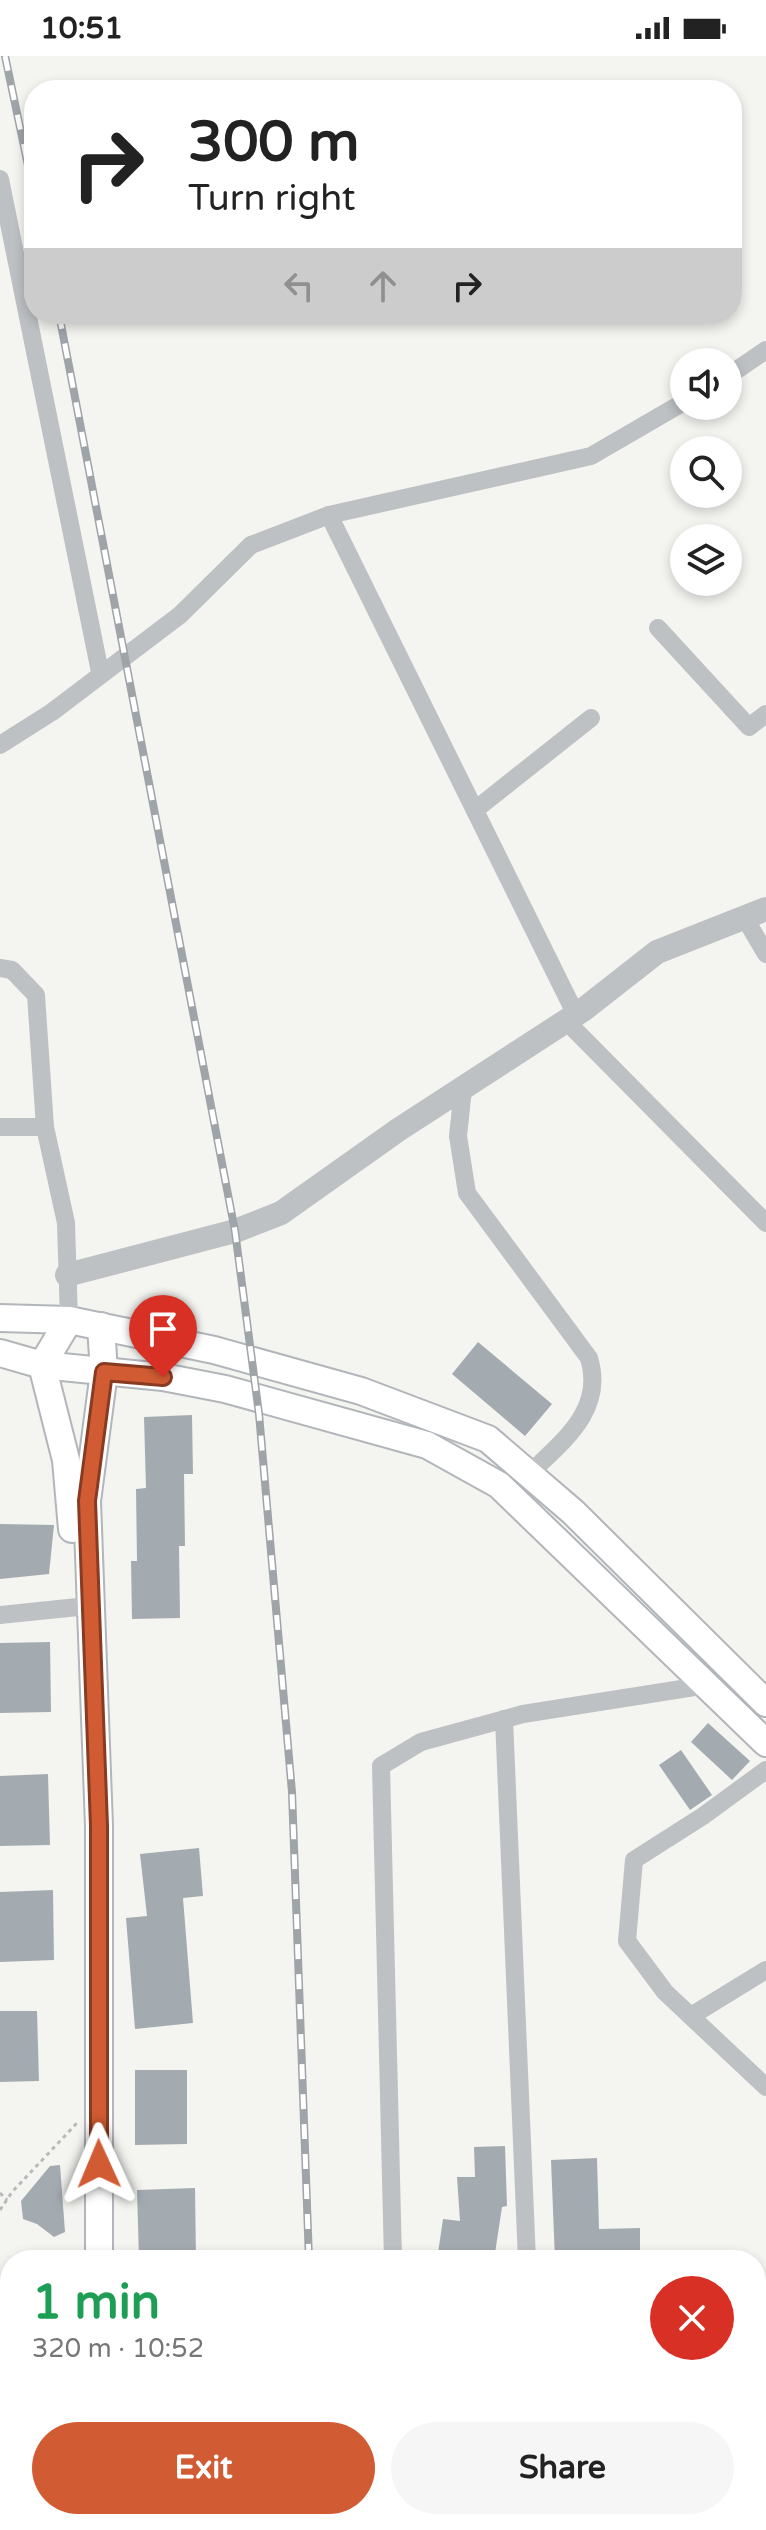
<!DOCTYPE html>
<meta charset="utf-8">
<style>
body{margin:0;font-family:"Varela Round",sans-serif;background:#f6f6f6;color:#222;height:100vh;display:flex;flex-direction:column;font-size:30px;white-space:nowrap}
*{box-sizing:border-box;margin:0}
p{font-size:26px;color:#767676}
.icon{flex:none;width:44px;height:44px;fill:none;stroke:currentColor;stroke-width:2;stroke-linecap:round;stroke-linejoin:round}
.map{position:relative;flex:1;overflow:hidden}
.side{position:absolute;left:0px;top:2194px;width:766px;height:280px;display:flex;flex-direction:column;background:#fff;border-radius:32px 32px 0 0;box-shadow:0 4px 12px #0003}
.side>*{flex:none}
.hud{position:absolute;left:24px;top:24px;width:718px;height:244px;border-radius:32px;box-shadow:0 4px 12px #0003;background:#fff;color:#222;overflow:hidden}
.tools{position:absolute;left:670px;top:292px;display:grid;gap:16px}
.tools a{display:grid;place-items:center;width:72px;height:72px;border-radius:50%;background:#fff;box-shadow:0 4px 12px #0003;font-size:40px}
.pin{position:absolute;display:grid;place-items:center;width:68px;height:68px;color:#fff;margin:-82px -34px;border-radius:50% 50% 50% 0;rotate:-45deg;box-shadow:0 0 8px #0007}
.pin .icon{rotate:45deg}
.me{position:absolute;width:88px;margin:-44px;rotate:359deg;stroke-linejoin:round;filter:drop-shadow(0 0 6px #0008)}
.turn{display:flex;align-items:center;gap:28px;height:168px;padding:0 32px;font-size:36px}
.turn .icon{width:104px;height:104px;stroke-width:2.5}
.turn b{display:block;font-size:56px;line-height:68px}
.lanes{display:flex;align-items:center;height:76px;padding:0 32px;background:#0003;justify-content:center;gap:40px;direction:ltr}
.lanes .off{opacity:.35}
.round{display:grid;place-items:center;flex:none;width:84px;height:84px;border-radius:42px;background:#f6f6f6}
.headline{display:flex;align-items:center;justify-content:space-between;height:136px;padding:0 32px}
h1{font-size:48px;font-weight:700;line-height:60px;color:#1e9e55}
.primary-button{display:flex;gap:16px;margin-top:auto;padding:16px 32px}
.primary-button a{flex:1;height:92px;border-radius:48px;background:#d15b33;color:#fff;font-size:32px;font-weight:700;line-height:92px;text-align:center}
.primary-button a+a{background:#f6f6f6;color:#222}
.status{display:flex;justify-content:space-between;align-items:center;height:56px;padding:0 40px;background:#fff;direction:ltr}
.status svg{height:22px;fill:currentColor}
.map>svg:first-child{display:block}
</style>
<div class="status"><b>10:51</b><svg viewBox="0 0 49 12"><path d="M0 12V9h3v3zM5 12V6h3v6zM10 12V3h3v9zM15 12V0h3v12zM26 1h20v11H26zM47 4h2v5h-2z"/></svg></div>
<div class="map">
<svg width="766" height="2474" viewBox="0 0 766 2474">
<rect width="100%" height="100%" fill="#f4f4f0"/>
<g fill="#a4abb0">
<polygon points="478,1286 552,1348 525,1380 452,1318"/>
<polygon points="192,1359 193,1418 184,1418 185,1490 179,1490 180,1562 132,1563 131,1505 137,1505 136,1433 146,1432 144,1361"/>
<polygon points="0,1468 54,1469 49,1518 0,1523"/>
<polygon points="50,1586 51,1656 0,1657 0,1587"/>
<polygon points="708,1667 750,1705 732,1724 691,1686"/>
<polygon points="681,1694 712,1739 690,1754 659,1709"/>
<polygon points="48,1718 50,1789 0,1790 0,1720"/>
<polygon points="199,1792 203,1840 183,1842 193,1967 135,1973 126,1862 147,1860 140,1798"/>
<polygon points="53,1834 54,1904 0,1906 0,1836"/>
<polygon points="0,1955 37,1955 39,2025 0,2026"/>
<polygon points="135,2014 187,2014 187,2088 135,2089"/>
<polygon points="505,2090 507,2150 502,2151 494,2204 437,2204 443,2163 460,2165 457,2121 475,2121 474,2091"/>
<polygon points="597,2102 599,2173 640,2172 640,2204 555,2204 551,2104"/>
<polygon points="60,2109 65,2176 54,2181 37,2168 23,2163 21,2145 50,2110"/>
<polygon points="195,2132 196,2204 139,2204 137,2134"/>
</g>
<g fill="none" stroke-linecap="round" stroke-linejoin="round">
<g stroke="#b2b6ba" stroke-width="30">
<g id="secondary">
<polyline points="0,1262 69,1264 214,1294 361,1335 488,1383 573,1456 766,1647"/>
<polyline points="69,1264 42,1309 66,1404 72,1473"/>
<polyline points="0,1297 42,1309 163,1321 225,1333 427,1389 499,1429 766,1687"/>
<polyline points="99,2204 99,1770 87,1445 104,1316 101,1270"/>
<polyline points="102,2464 102,2474"/>
</g>
</g>
<g stroke="#b7babc" stroke-width="3" stroke-dasharray="4 4" stroke-linecap="butt">
<polyline points="0,2137 7,2144"/>
<polyline points="0,2154 12,2136 77,2067"/>
</g>
<g stroke="#bdc1c4" stroke-width="18">
<polyline points="0,123 100,616"/>
<polyline points="728,320 766,294"/>
<polyline points="329,459 576,959"/>
<polyline points="658,572 749,671 766,658"/>
<polyline points="0,689 52,656 180,559 251,489 329,459 591,400 684,346"/>
<polyline points="475,754 591,662"/>
<polyline points="746,864 766,898"/>
<polyline points="0,912 12,914 36,939 45,1071 66,1167 69,1264"/>
<polyline points="567,966 766,1167"/>
<path d="M463 1033 458 1080 467 1137 589 1302C605 1354 563 1385 529 1418"/>
<polyline points="0,1071 45,1071"/>
<polyline points="0,1559 78,1551"/>
<polyline points="504,1663 527,2204"/>
<polyline points="766,1714 703,1760 634,1804 627,1885 665,1936 766,2031"/>
<polyline points="691,1960 766,1914"/>
<polyline points="393,2204 381,1710 421,1686 523,1658 707,1629"/>
<polyline points="756,2364 766,2368"/>
<polyline points="365,2474 368,2464"/>
</g>
<polyline stroke="#bdc1c4" stroke-width="24" points="67,1219 235,1175 281,1157 398,1074 583,954 657,896 766,853"/>
<use href="#secondary" stroke="#fff" stroke-width="26"/>
<g stroke="#9fa4a9" stroke-width="8">
<g id="rail">
<polyline points="5,0 34,138"/>
<polyline points="59,258 235,1175 259,1358 292,1736 309,2204"/>
<polyline points="304,2464 305,2474"/>
<polyline points="319,2464 320,2474"/>
</g>
</g>
<use href="#rail" stroke="#fff" stroke-width="5" stroke-dasharray="15" stroke-linecap="butt"/>
</g>
<g fill="none" stroke-linecap="round" stroke-linejoin="round">
<g stroke="#883b21" stroke-width="20">
<polyline id="route" points="99,2108 99,1770 87,1445 104,1316 163,1321"/>
</g>
<use href="#route" stroke="#d15b33" stroke-width="14"/>
</g>
</svg>
<div class="tools">
<a><svg class="icon" aria-label="sound" viewBox="0 0 24 24"><path d="M4 9h4l5-4v14l-5-4H4zM17 9q2 3 0 6"/></svg></a>
<a><svg class="icon" aria-label="search" viewBox="0 0 24 24"><circle cx="10" cy="10" r="6"/><path d="M15 15l6 6"/></svg></a>
<a><svg class="icon" aria-label="layers" viewBox="0 0 24 24"><path d="M12 4l9 5-9 5-9-5zM3 14l9 5 9-5"/></svg></a>
</div>
<div class="pin" style="left:163px;top:1321px;background:#d93025"><svg class="icon" aria-label="arrive" viewBox="0 0 24 24"><path d="M6 21V4h12l-3 4 3 4H6"/></svg></div>
<svg class="me" style="left:99px;top:2108px" viewBox="-20 -20 40 40"><path d="M0-17L14 15 0 8-14 15z" fill="#d15b33" stroke="#fff" stroke-width="4"/></svg>
<div class="hud">
<div class="turn"><svg class="icon" aria-label="right" viewBox="0 0 24 24"><path d="M7 20v-9h11M14 6l5 5-5 5"/></svg><div><b>300 m</b>Turn right</div></div>
<div class="lanes"><svg class="icon off" aria-label="left" viewBox="0 0 24 24"><path d="M17 20v-9H6M10 6l-5 5 5 5"/></svg><svg class="icon off" aria-label="ahead" viewBox="0 0 24 24"><path d="M12 20V5M6 11l6-6 6 6"/></svg><svg class="icon" aria-label="right" viewBox="0 0 24 24"><path d="M7 20v-9h11M14 6l5 5-5 5"/></svg></div>
</div>
<section class="side">
<div class="headline"><div><h1>1 min</h1><p>320 m · 10:52</p></div><a class="round" style="background:#d93025;color:#fff"><svg class="icon" aria-label="close" viewBox="0 0 24 24"><path d="M6 6l12 12M18 6L6 18"/></svg></a></div>
<div class="primary-button"><a>Exit</a><a>Share</a></div>
</section>
</div>
